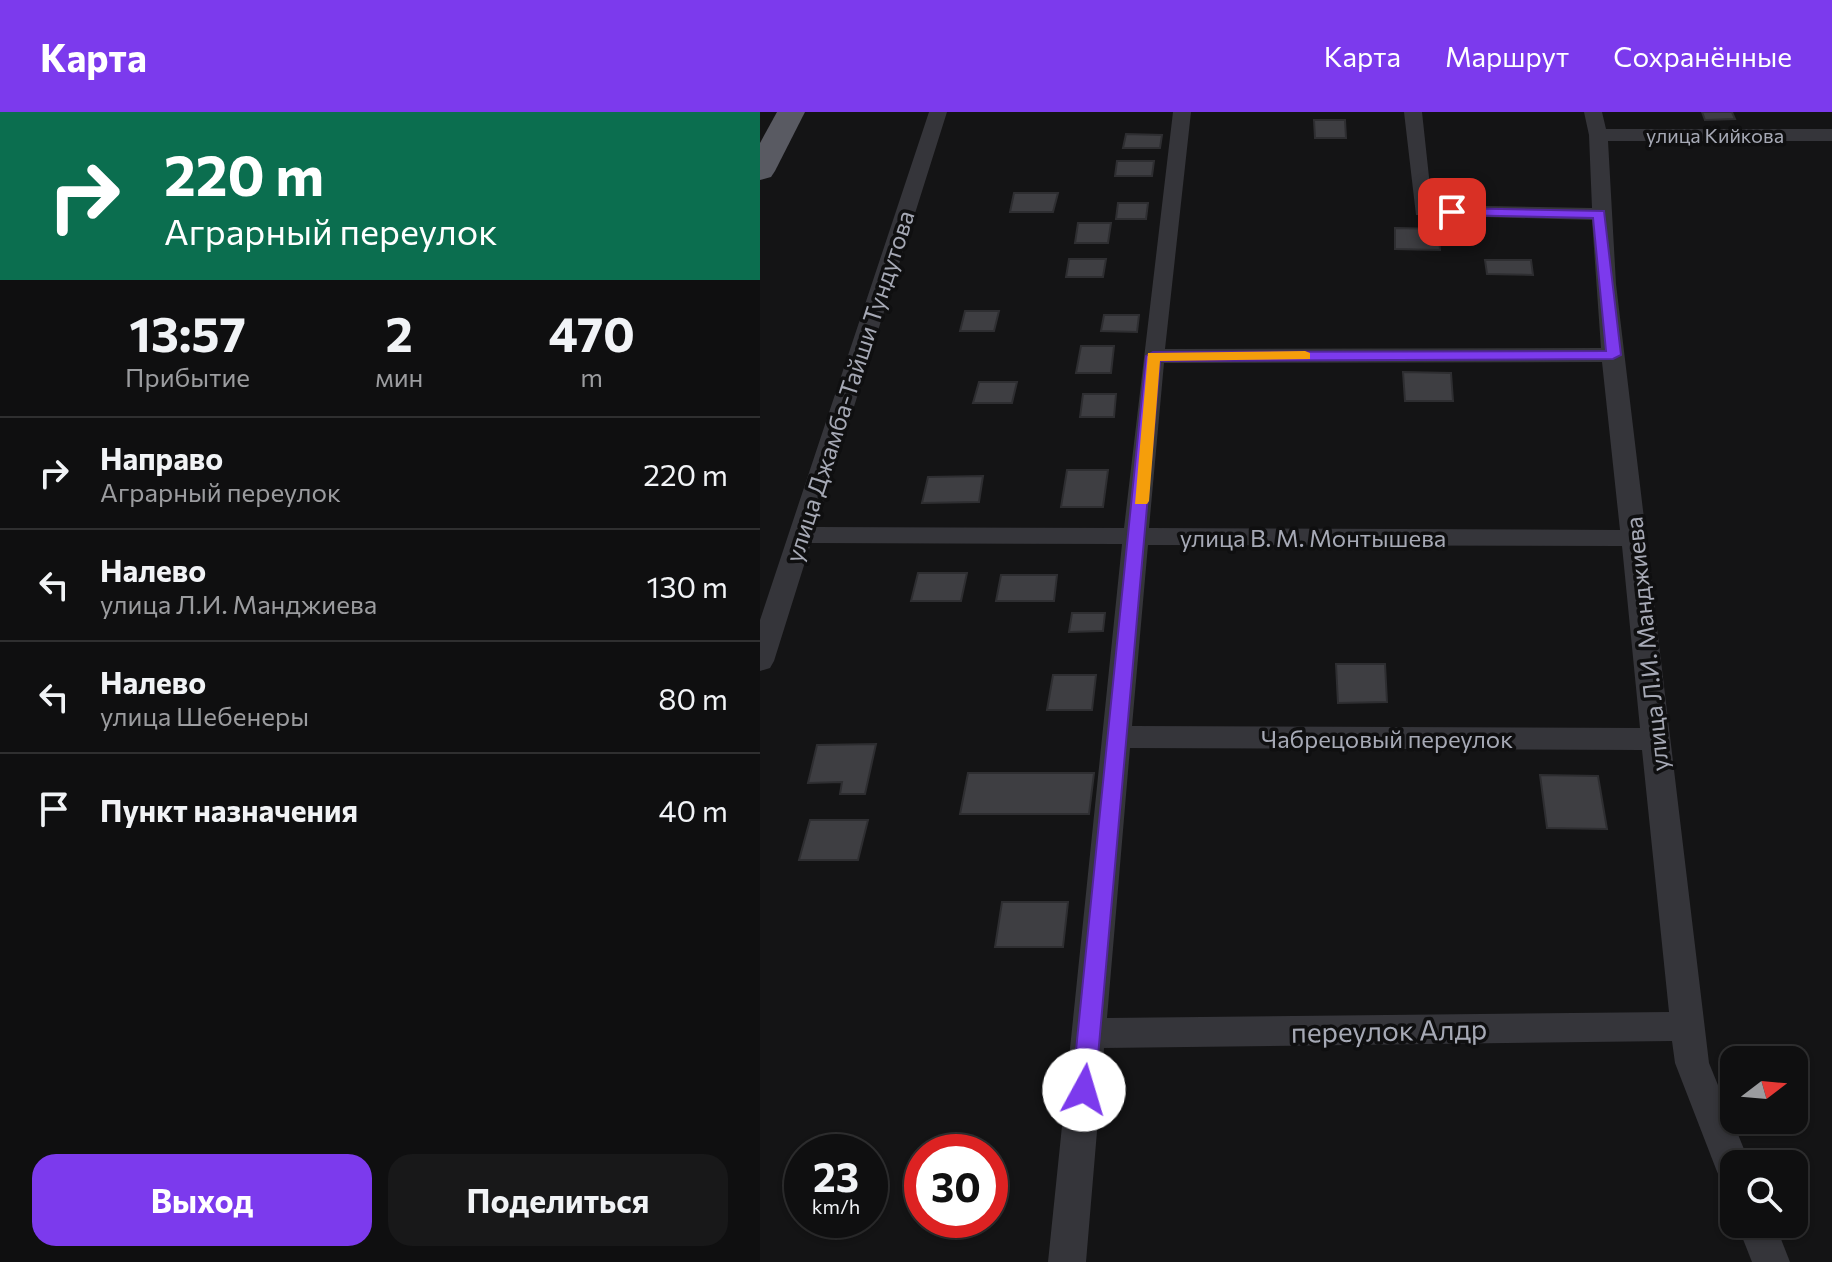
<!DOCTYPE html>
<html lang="ru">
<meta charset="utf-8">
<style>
body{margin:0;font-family:Commissioner,sans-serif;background:#181819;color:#f1f3f6;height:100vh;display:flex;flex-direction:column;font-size:30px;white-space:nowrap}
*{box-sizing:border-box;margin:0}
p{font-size:26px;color:#9b9c9f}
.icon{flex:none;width:44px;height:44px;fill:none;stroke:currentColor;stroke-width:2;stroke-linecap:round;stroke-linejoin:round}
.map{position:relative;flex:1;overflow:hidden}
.side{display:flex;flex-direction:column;background:#0f0f10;width:760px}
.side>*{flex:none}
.top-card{background:#0b6e4f;color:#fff;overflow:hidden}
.needle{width:52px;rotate:74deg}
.fabs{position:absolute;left:960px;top:934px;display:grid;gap:16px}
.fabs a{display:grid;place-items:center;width:88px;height:88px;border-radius:16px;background:#0f0f10;box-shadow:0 2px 6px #0004,0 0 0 2px #2f2f30;font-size:40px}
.speed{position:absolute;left:24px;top:1022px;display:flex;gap:16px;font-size:40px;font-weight:700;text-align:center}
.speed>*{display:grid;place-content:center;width:104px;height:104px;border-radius:50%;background:#0f0f10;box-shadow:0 2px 6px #0004,0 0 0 2px #2f2f30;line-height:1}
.speed small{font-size:20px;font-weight:400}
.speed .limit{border:12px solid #d22;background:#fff;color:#111}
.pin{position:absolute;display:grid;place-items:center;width:68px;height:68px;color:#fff;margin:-34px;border-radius:16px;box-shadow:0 4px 12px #0006}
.me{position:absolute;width:88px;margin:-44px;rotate:6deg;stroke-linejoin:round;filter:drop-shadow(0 0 6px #0008)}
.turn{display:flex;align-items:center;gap:28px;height:168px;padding:0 32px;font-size:36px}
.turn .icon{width:104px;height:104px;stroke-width:2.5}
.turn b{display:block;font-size:56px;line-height:68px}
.eta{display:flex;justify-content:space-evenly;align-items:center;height:136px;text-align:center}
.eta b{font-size:48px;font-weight:700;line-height:56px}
.button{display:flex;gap:16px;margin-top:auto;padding:16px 32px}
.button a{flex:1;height:92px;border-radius:24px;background:#7c3aed;color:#fff;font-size:32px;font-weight:700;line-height:92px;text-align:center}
.button a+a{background:#181819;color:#f1f3f6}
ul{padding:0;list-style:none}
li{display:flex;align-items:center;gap:24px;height:112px;padding:0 32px;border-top:2px solid #2f2f30}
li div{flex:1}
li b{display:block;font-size:30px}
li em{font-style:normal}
header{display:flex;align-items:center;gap:48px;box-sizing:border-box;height:112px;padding:0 40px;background:#7c3aed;color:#fff}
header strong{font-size:38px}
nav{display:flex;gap:44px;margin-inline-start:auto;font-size:28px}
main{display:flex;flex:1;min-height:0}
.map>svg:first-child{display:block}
</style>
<header>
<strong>Карта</strong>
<nav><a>Карта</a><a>Маршрут</a><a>Сохранённые</a></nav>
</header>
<main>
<section class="side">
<div class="top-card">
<div class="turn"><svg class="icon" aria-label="right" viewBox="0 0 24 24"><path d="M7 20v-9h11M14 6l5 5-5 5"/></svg><div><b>220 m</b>Аграрный переулок</div></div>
</div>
<div class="eta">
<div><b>13:57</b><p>Прибытие</p></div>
<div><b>2</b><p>мин</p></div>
<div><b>470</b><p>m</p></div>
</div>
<ul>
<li><svg class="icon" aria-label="right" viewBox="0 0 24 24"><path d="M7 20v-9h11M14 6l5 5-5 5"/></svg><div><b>Направо</b><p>Аграрный переулок</p></div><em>220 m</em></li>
<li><svg class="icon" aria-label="left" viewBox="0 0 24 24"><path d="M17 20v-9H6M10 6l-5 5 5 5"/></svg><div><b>Налево</b><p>улица Л.И. Манджиева</p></div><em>130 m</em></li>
<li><svg class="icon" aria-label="left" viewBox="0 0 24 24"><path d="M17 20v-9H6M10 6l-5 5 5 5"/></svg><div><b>Налево</b><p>улица Шебенеры</p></div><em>80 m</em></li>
<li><svg class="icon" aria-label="arrive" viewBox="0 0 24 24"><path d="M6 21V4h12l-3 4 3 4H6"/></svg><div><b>Пункт назначения</b></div><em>40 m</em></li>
</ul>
<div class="button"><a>Выход</a><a>Поделиться</a></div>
</section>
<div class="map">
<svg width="1072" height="1150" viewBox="0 0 1072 1150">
<rect width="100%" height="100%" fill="#141415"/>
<g fill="#3e3e42" stroke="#2e2e31" stroke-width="2">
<polygon points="942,0 972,0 975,7 945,8"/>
<polygon points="554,8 585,8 586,26 555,26"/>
<polygon points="366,22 402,23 400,36 363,36"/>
<polygon points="357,49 394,49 392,64 355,64"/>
<polygon points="254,81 298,81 293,100 250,100"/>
<polygon points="358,91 388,91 386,107 356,107"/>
<polygon points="318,111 351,111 348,131 315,131"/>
<polygon points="635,116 678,117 680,138 635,137"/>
<polygon points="309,147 346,147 343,165 306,165"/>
<polygon points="725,148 771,148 773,163 727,162"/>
<polygon points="205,199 239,199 234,219 200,219"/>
<polygon points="344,203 379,203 377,220 341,219"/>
<polygon points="321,234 354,234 351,261 316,261"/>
<polygon points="643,260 691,261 693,289 645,289"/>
<polygon points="219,270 257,270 252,291 213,291"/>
<polygon points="323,282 356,282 354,305 320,305"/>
<polygon points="307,358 348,358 343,395 301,395"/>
<polygon points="223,364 219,390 162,391 168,365"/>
<polygon points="158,461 207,461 201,489 151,489"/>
<polygon points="241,463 297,463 294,489 236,489"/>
<polygon points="312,501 345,501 343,519 309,520"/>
<polygon points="576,552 625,552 627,590 578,591"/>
<polygon points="293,563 336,563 332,598 287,598"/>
<polygon points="116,632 105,682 80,682 82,670 48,671 57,633"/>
<polygon points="208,661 334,661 329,702 200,702"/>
<polygon points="780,663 838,664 847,717 787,716"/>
<polygon points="50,708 108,708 98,748 39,748"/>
<polygon points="242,790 308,790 303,835 235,835"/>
</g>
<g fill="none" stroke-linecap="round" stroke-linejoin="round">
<g fill="#35353a" fill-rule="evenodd">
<path d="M169 0H187L56 415 364 416 413 0H431L405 237 841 236 832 108 656 103 644 0H662L672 93 832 96 829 23 824 0H842L846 17H1072V29H848L856 172 949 951 990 1052H974V1074L961 1069 956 1057 915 951 912 929 344 936 326 1150H288L362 432 51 431 14 549 10 556 0 559V508ZM842 250 860 418 389 416 404 251ZM388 433 862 434 880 616 372 614ZM370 636 882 638 909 900 347 906Z"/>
<polygon points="977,1112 1015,1112 1030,1150 992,1150"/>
</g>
<polygon fill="#595a62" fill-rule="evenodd" points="17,0 45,0 15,59 11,65 0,68 0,31"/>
</g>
<polygon fill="#7c3aed" stroke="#51269a" stroke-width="2" points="692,96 844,99 861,243 853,247 400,249 335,978 332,985 324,988 316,985 312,978 386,244 393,240 846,239 833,106 688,103 686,100"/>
<polygon fill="#f59e0b" points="545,239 550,241 550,247 400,249 389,389 387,392 375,392 388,241"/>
<g text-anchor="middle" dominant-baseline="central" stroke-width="7" stroke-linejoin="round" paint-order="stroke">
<g font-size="20" fill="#a6a9b5" stroke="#0f0f10">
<text x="955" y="23">улица Кийкова</text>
</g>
<g font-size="24" fill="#a6a9b5" stroke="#0f0f10">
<text transform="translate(89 274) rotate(-72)">улица Джамба-Тайши Тундутова</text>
<text x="553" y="425">улица В. М. Монтышева</text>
<text transform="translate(886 532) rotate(-96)">улица Л.И. Манджиева</text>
<text x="627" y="626">Чабрецовый переулок</text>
</g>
<g font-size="28" fill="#a6a9b5" stroke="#0f0f10">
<text transform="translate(629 918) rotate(-1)">переулок Алдр</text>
</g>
</g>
</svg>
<div class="fabs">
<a><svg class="needle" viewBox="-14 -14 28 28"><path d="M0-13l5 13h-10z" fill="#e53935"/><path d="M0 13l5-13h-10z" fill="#9b9c9f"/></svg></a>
<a><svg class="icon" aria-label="search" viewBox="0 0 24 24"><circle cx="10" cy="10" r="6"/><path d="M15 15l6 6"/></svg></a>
</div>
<div class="speed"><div>23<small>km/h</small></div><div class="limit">30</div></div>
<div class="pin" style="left:692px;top:100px;background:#d93025"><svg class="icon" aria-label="arrive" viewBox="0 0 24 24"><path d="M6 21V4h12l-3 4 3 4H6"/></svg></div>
<svg class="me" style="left:324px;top:978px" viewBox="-20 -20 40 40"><circle r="19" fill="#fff"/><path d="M0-13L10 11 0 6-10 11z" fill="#7c3aed"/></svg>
</div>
</main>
